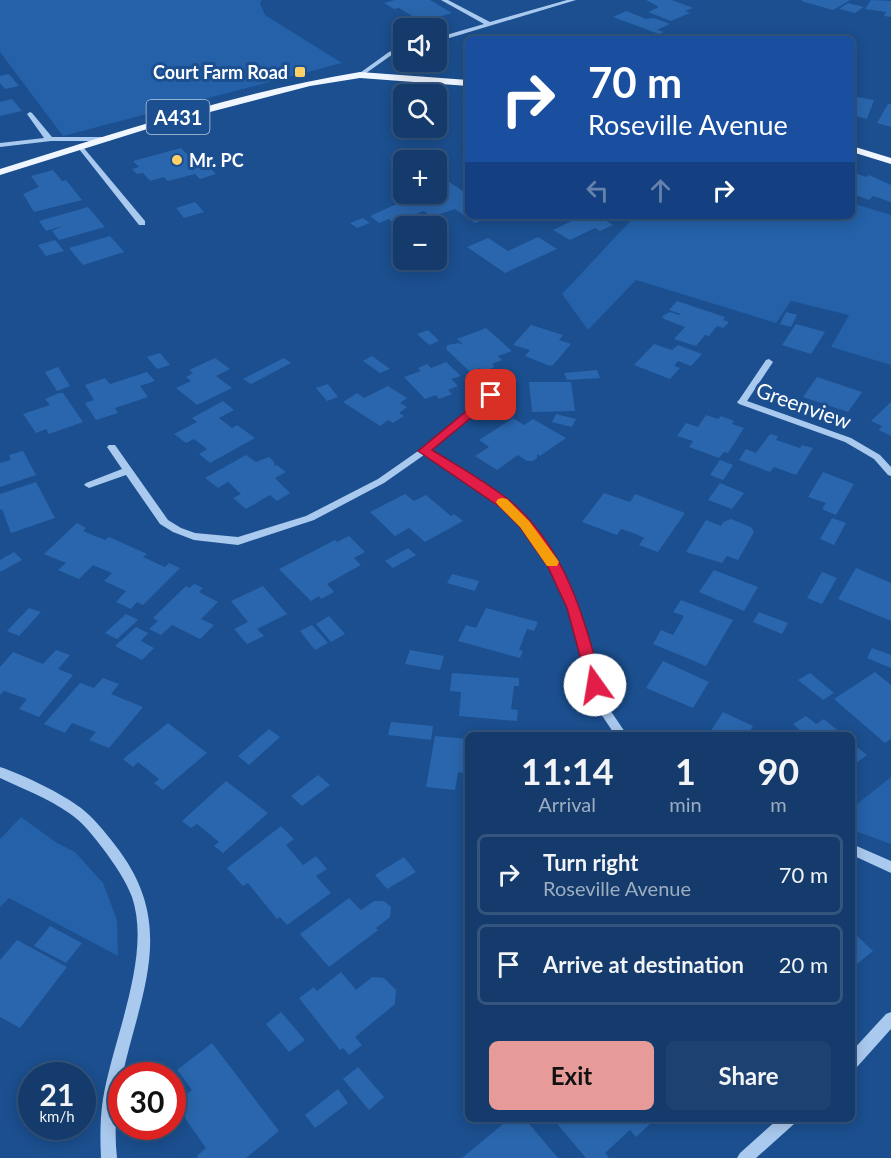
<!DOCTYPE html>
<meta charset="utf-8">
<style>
body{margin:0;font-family:Lato,sans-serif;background:#1d4271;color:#f1f3f6;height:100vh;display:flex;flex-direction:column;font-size:22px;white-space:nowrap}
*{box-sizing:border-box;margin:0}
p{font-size:20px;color:#9dadc1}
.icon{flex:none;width:33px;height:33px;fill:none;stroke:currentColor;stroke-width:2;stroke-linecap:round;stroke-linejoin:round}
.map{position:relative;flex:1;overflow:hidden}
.panel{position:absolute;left:465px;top:732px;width:390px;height:390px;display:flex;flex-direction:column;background:#143b6b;border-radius:9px;box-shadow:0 3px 15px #0003,0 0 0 2px #33557e}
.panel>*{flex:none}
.guide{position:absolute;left:465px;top:36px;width:390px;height:183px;border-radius:9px;box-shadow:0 3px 15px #0003,0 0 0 2px #33557e;background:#1a4fa0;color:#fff;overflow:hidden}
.fabs{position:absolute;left:393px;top:18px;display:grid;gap:12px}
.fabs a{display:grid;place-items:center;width:54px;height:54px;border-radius:9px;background:#143b6b;box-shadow:0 3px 15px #0003,0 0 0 2px #33557e;font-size:30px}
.speed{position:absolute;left:18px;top:1062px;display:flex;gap:12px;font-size:30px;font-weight:700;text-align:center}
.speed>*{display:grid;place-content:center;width:78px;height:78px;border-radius:50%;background:#143b6b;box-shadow:0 3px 15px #0003,0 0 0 2px #33557e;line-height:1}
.speed small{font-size:15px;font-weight:400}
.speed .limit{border:9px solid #d22;background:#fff;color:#111}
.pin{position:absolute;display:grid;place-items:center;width:51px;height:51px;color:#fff;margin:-26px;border-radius:12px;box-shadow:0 3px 9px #0006}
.me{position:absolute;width:66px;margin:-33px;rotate:347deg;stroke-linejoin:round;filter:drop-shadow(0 0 4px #0008)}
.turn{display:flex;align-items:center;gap:21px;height:126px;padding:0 24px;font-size:27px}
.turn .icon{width:78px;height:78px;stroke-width:2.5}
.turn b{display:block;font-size:42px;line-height:51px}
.lanes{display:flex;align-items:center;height:57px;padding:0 24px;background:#0003;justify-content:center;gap:30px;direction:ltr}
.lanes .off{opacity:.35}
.eta{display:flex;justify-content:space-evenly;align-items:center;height:102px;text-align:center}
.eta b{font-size:36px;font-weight:700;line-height:42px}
.action{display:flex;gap:12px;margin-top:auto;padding:12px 24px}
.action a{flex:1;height:69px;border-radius:9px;background:#e69b98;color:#111;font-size:24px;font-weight:700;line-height:69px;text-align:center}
.action a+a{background:#1d4271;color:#f1f3f6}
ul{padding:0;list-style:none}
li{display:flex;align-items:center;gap:18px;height:81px;margin:0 12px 9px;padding:0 12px;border:3px solid #33557e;border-radius:9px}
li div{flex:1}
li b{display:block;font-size:22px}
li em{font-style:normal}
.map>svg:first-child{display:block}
</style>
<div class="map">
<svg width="891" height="1158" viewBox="0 0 891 1158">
<rect width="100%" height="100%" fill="#1b4f8f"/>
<g fill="#2461a8">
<polygon points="0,0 262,0 260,3 265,15 342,63 63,136 0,52"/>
<polygon points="852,203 891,215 891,365 831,347 849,315 791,301 776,323 636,280 588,330 562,294 635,216 852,216"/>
<polygon points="891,777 891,844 852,830 852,808"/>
<polygon points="21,817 57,843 75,852 103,883 117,920 118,956 9,898 0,907 0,839"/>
</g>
<g fill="#2a66ad">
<polygon points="395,0 430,0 452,13 422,22 399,8 394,9 384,3"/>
<polygon points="646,0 672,0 693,8 685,11 690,13 671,21 648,12 659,7"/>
<polygon points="803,0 850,0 833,10 801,1"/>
<polygon points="871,0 891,1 891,17 884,16 886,12 865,9"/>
<polygon points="848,3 864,7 855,13 839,9"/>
<polygon points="626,11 646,19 654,18 670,24 657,30 664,32 659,34 613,17"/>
<polygon points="9,74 19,86 5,89 0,83 0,76"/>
<polygon points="852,96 874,100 867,119 852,115"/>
<polygon points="12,99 22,111 0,116 0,102"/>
<polygon points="888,104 891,104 891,127 877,123"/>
<polygon points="181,148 200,167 207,165 216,174 200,179 195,174 168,181 164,177 150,181 143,173 137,174 132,169 139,167 133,161"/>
<polygon points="53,170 62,181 66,180 82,200 34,212 23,194 39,187 31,176"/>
<polygon points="852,172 866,177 869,175 891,185 891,202 873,196 869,200 853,194 857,191 852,190"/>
<polygon points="446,180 468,194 468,216 492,216 475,223 455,209 431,217 424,211 393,223 389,219 379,223 370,216 408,199 403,196 409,194 436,194 436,184"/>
<polygon points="195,202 204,212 184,218 176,208"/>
<polygon points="88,207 105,227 59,240 52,231 62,226 46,231 39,221"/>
<polygon points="574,216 598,216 613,225 600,231 595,228 570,240 553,230 578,218"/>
<polygon points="363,218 370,223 357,228 350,223"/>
<polygon points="110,236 124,252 83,265 69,248"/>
<polygon points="538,237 557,249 505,273 467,247 488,238 508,251"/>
<polygon points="55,240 64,251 46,256 38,245"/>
<polygon points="677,301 725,317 723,320 729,322 723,328 717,326 709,336 705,335 696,346 674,339 685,327 664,319 662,316 670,312 679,315 681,314 669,310"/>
<polygon points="786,312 797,315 791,327 780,324"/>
<polygon points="796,324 825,332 811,354 782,345"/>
<polygon points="531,325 563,335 559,340 571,344 553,365 550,366 525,356 530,350 513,345"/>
<polygon points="486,328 512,351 498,356 502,360 492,364 495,367 484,371 480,368 470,372 446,349 447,345 459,343 464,345 457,339"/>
<polygon points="428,330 439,341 429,345 417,334"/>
<polygon points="654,344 672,350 678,345 702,354 691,366 678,361 674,366 680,368 670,379 634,365"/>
<polygon points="160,353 170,365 157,369 147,357"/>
<polygon points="372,356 390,369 380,373 363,361"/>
<polygon points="215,358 230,369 216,376 232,388 197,405 176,388 191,381 186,377 193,373 189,370"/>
<polygon points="284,358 291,363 251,384 243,379"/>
<polygon points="446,362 461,376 451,379 458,386 448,390 452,394 439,399 436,395 425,399 404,377 421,371 418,368 427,364 431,368"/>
<polygon points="58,367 70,386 57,391 45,372"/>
<polygon points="597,370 600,378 567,380 564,373"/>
<polygon points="147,372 155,381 140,386 148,397 115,408 118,413 96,420 85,403 94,400 85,385 105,378 110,384"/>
<polygon points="817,377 862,392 848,412 803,397"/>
<polygon points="529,382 571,382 575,411 532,412"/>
<polygon points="328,384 338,397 327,401 316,388"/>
<polygon points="388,386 407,398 400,403 407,407 399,413 404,416 393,423 388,420 380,426 343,402 357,393 364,398"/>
<polygon points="59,393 63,393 83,422 49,434 46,429 36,433 23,414 50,405 45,399"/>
<polygon points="223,401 234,410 219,418 232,428 237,425 255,438 210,463 199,454 207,449 194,439 186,443 174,434 197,422 192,418"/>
<polygon points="891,402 891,436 879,430 882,426 871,421"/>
<polygon points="556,414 576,419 572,427 552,422"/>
<polygon points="706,415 718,419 721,416 734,421 732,424 744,428 728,453 724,452 719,458 689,447 693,441 677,436 686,423 698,427"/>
<polygon points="513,418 524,425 533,419 566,438 540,456 537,454 537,458 533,461 527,461 518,455 497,470 475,456 489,447 479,440"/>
<polygon points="770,434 778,436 776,440 800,448 802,445 813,448 796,475 774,467 770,472 739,460 746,449 756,453"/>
<polygon points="23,451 36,475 0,487 0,463 11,460 9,455"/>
<polygon points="246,455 256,462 269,457 274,462 275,466 277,465 286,472 275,478 290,493 277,501 270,495 246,509 233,498 241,494 228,482 218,488 205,478"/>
<polygon points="720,460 733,465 723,480 710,475"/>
<polygon points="823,472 854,484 836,515 822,509 826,503 808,497"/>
<polygon points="36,482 55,518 11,533 2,509 0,510 0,494"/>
<polygon points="720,483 744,493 732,509 708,500"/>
<polygon points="604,493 630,502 635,494 685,513 658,552 639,545 644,538 636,534 621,529 617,535 582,522"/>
<polygon points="405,494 414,501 426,495 451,516 454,514 463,521 425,542 409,528 395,536 370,512"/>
<polygon points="832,518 846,523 834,545 820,539"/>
<polygon points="731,519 751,527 754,532 738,560 727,556 722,563 686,552 706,520 721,526 723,522"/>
<polygon points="77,523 86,528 83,531 95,536 105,540 109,537 147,554 143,557 156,563 165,567 169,563 180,568 143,605 137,602 131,609 116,602 126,591 104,581 112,573 93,565 79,579 58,570 66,563 44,554"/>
<polygon points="349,536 365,552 354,558 361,565 327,584 334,592 321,599 319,596 311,601 279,569 335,540 337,542"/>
<polygon points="408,548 416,555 393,568 385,561"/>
<polygon points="14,552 22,560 0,572 0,560"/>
<polygon points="856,568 891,583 891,621 838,599"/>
<polygon points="714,570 758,587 744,611 699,592"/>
<polygon points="822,572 837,578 822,604 807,598"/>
<polygon points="452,574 479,581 475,591 447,583"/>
<polygon points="194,584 203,588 199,592 218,602 201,619 214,625 200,639 172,625 161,635 149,629 158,621 153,618 186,586 189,588"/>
<polygon points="263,586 287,614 257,629 264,636 247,644 234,629 248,622 231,601"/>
<polygon points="681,600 733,620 706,666 653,644 661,630 673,635 684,616 673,612"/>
<polygon points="29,608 41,612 19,636 7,631"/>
<polygon points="486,608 538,622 534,631 527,629 519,650 523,651 520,658 458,641 466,625 476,628"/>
<polygon points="759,612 788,623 782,634 753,622"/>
<polygon points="126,614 138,620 117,639 105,633"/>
<polygon points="329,616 345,634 331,642 316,624"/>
<polygon points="312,625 328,643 315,650 300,631"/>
<polygon points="136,627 148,633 141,641 154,648 142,660 115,646"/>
<polygon points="872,648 891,655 891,668 867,658"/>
<polygon points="56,650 70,655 58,669 73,675 39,717 19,709 27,699 4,691 0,695 0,667 13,652 43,664"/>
<polygon points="410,650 444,656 440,670 405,664"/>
<polygon points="663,661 709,682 693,708 646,688"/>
<polygon points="875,672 891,685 891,739 885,743 834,699"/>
<polygon points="452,673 519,678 519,686 514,686 511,709 518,710 517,721 459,716 461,692 450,691"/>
<polygon points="810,673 834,693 823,700 798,680"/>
<polygon points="103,678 119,684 111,694 143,707 109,748 89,740 96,732 72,723 65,733 44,724 80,683 94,688"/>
<polygon points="723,712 753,726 748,735 709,734"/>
<polygon points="806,716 816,724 824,719 843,735 802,735 804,734 793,724"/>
<polygon points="391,722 433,726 431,740 388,735"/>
<polygon points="168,723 207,753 163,790 154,783 159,779 138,762 133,767 123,759"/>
<polygon points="269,729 280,737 249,765 238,756"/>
<polygon points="435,736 468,739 468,774 458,772 455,790 426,787"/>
<polygon points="852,743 867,755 852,766"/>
<polygon points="318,775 330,785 302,806 291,796"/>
<polygon points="226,781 268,813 223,853 214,846 219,842 197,824 191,828 182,821"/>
<polygon points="281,826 294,839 286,845 303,865 316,856 327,869 316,876 331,893 287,925 280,917 277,919 248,883 243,886 227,868"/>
<polygon points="404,857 416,872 387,889 375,875"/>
<polygon points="349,898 361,910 374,901 384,901 391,907 390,917 376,928 378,930 329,967 300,934"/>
<polygon points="50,926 82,943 66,963 34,946"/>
<polygon points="852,931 873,951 852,968"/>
<polygon points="17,940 67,967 20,1028 0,1017 0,960"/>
<polygon points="341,972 356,990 372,977 384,978 396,990 395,1004 355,1037 362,1045 349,1055 343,1048 340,1050 299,998 314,987 317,991"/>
<polygon points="281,1012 305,1040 289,1052 266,1024"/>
<polygon points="212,1043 279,1131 246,1158 198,1158 197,1156 206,1148 175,1104 192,1090 177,1070"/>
<polygon points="358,1067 384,1097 369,1110 343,1079"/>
<polygon points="338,1089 348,1103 315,1128 305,1115"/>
<polygon points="509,1119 525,1119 558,1158 462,1158"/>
<polygon points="553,1119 647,1119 651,1123 636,1137 630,1130 605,1153 609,1158 586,1158"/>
</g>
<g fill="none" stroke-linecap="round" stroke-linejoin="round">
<g fill="#a9c9ee" fill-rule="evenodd">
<polygon points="441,0 448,0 490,22 567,0 576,0 436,42 436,38 484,24"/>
<polygon points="404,47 404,51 393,54 362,76 357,75 389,52"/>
<polygon points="30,112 32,113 52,137 109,137 112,139 109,141 51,141 0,147 0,143 44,138 27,114"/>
<polygon points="79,147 83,147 145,221 145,225 139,225 79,149"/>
<polygon points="518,216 526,216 527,218 523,220"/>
<polygon points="769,359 773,362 747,401 851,438 880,455 891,467 891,476 888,475 874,459 845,442 739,404 737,402 739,400 766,360"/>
<polygon points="491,392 494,393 496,395 494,397 430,451 476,479 509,502 528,522 558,562 579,608 604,701 627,735 615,735 593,702 569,608 549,566 520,526 501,506 470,483 424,455 384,483 314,520 238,545 194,540 173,532 160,524 126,475 89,488 84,485 86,483 122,469 107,447 109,445 115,445 168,520 181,528 195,533 238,537 306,516 378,479 421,449 488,393"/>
<path d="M0 767C24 775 61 793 81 808 94 818 105 832 115 845 178 925 141 991 122 1077 116 1104 114 1131 117 1158H101C100 1138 100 1118 103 1099 113 1038 152 956 132 897 125 879 115 865 104 850 94 837 83 822 69 813 48 798 23 789 0 778Z"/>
<polygon points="852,844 891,861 891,873 852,855"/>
<polygon points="891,1012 891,1029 857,1067 852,1069 852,1051 886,1014"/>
<polygon points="778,1119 796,1119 794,1124 756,1158 737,1158 740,1153"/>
</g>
<g fill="#f0f6ff" fill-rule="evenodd">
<path d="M360 72 468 80V86L360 78 310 86 160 125 0 175V169C119 132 237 92 360 72Z"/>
<polygon points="852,146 891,158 891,164 852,152"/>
</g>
</g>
<path fill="#e11d48" stroke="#92132f" stroke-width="1.5" d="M491 391 497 395 495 398 432 450C458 466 485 481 509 500 566 548 584 617 602 685L600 689H590L588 685 567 608 548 567 520 527 500 507 418 451Z"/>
<polygon fill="#f59e0b" points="502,498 507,499 529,521 557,559 559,562 557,566 547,566 520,527 498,505 496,502 498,499"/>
<g fill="#ffd166" stroke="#1b4f8f" stroke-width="2">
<rect x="294" y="66" width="12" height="12" rx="3"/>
<circle cx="177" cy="160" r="6"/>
</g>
<g text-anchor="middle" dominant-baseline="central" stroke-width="6" stroke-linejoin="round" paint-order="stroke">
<g font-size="18" font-weight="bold" fill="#fff" stroke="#1b4f8f" text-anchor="end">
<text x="288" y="72">Court Farm Road</text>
<text x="189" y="160" text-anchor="start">Mr. PC</text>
</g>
<rect fill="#1b4f8f" stroke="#bbcadd" stroke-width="1.5" x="146.5" y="100" width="63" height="34" rx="4.5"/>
<g font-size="20" font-weight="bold" fill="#fff">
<text x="178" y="117">A431</text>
</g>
<g font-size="21" fill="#fff" stroke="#1b4f8f">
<text transform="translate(804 405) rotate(20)">Greenview</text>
</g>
</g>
</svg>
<div class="fabs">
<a><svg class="icon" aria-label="sound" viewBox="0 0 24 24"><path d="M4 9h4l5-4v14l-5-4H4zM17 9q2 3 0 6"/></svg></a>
<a><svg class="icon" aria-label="search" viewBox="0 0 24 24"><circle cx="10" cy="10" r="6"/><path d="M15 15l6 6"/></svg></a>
<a>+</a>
<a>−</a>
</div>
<div class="speed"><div>21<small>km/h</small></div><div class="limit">30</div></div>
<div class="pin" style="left:491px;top:395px;background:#d93025"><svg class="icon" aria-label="arrive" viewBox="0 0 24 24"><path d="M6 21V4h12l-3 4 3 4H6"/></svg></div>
<svg class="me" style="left:595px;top:685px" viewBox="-20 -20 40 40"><circle r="19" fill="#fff"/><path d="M0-13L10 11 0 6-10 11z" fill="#e11d48"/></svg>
<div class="guide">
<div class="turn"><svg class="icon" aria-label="right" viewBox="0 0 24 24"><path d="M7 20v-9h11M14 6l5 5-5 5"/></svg><div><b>70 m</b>Roseville Avenue</div></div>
<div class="lanes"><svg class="icon off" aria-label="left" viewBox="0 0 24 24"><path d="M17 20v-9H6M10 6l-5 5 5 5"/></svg><svg class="icon off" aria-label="ahead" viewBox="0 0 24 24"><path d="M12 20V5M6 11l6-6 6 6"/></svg><svg class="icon" aria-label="right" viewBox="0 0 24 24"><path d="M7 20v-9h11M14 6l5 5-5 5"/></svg></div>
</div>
<section class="panel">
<div class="eta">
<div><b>11:14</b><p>Arrival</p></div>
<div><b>1</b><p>min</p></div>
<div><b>90</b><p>m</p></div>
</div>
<ul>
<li><svg class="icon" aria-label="right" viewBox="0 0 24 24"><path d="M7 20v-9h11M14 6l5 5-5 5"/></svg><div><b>Turn right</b><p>Roseville Avenue</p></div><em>70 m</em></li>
<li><svg class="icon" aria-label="arrive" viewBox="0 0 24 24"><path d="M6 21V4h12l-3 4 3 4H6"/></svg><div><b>Arrive at destination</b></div><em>20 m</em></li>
</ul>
<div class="action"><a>Exit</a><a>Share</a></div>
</section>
</div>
